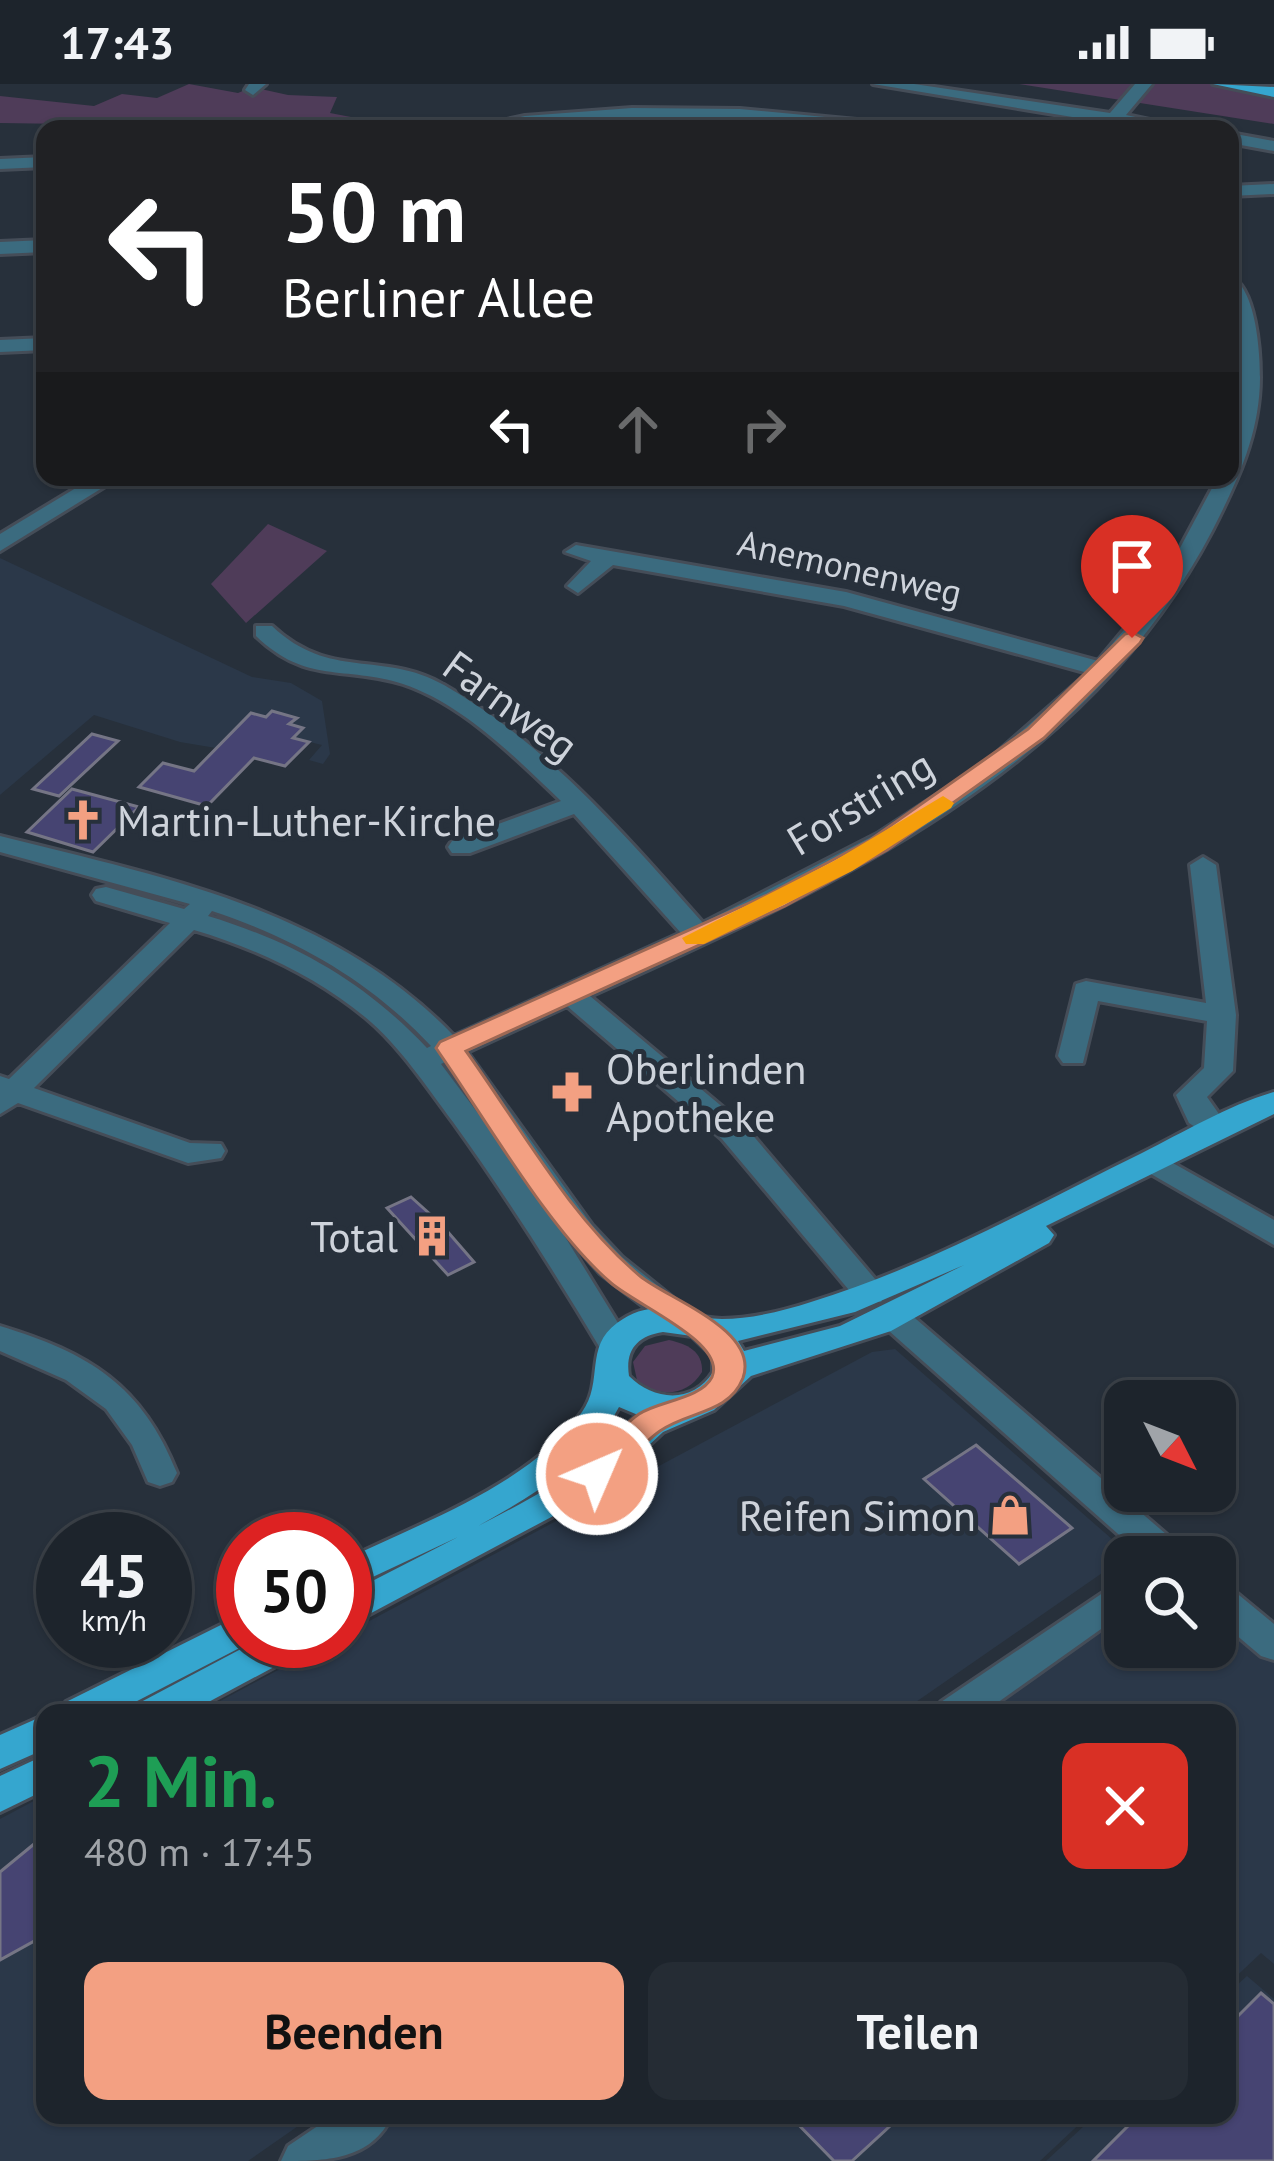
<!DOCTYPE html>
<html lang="de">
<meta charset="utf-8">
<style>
body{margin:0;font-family:"PT Sans",sans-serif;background:#252c34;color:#f1f3f6;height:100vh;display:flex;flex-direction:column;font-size:45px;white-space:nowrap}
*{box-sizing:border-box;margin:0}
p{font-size:39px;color:#a0a4a9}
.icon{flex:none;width:66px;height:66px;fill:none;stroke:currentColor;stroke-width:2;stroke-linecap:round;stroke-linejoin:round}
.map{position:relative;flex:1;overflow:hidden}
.sheet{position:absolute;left:36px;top:1620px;width:1200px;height:420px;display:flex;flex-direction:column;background:#1d242c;border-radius:24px;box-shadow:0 3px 9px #0004,0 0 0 3px #3b4148}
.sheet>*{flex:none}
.top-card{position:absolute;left:36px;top:36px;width:1203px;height:366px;border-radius:24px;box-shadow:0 3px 9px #0004,0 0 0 3px #3b4148;background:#202124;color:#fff;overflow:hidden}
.needle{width:78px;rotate:132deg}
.controls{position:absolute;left:1104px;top:1296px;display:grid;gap:24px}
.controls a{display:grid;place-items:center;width:132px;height:132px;border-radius:24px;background:#1d242c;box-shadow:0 3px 9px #0004,0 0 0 3px #3b4148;font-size:60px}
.speed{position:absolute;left:36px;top:1428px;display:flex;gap:24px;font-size:60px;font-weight:700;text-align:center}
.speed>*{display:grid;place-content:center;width:156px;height:156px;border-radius:50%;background:#1d242c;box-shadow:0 3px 9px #0004,0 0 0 3px #3b4148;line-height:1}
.speed small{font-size:30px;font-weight:400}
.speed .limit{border:18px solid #d22;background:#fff;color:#111}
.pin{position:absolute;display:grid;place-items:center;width:102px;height:102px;color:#fff;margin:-123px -51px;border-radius:50% 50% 50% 0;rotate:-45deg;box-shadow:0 0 12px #0007}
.pin .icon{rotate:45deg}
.me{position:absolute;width:132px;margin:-66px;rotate:45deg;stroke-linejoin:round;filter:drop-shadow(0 0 9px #0008)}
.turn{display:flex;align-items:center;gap:42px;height:252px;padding:0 48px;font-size:54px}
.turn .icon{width:156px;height:156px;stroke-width:2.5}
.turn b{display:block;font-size:84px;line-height:102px}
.lanes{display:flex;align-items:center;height:114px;padding:0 48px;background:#0003;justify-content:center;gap:60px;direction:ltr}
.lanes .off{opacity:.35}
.round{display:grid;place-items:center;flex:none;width:126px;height:126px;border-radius:24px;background:#252c34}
.summary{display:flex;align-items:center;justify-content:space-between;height:204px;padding:0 48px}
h1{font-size:72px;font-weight:700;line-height:90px;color:#1e9e55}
.primary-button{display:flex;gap:24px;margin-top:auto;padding:24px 48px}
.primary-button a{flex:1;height:138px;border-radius:24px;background:#f3a082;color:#111;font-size:48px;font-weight:700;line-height:138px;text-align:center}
.primary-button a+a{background:#252c34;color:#f1f3f6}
.status{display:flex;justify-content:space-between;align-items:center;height:84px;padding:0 60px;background:#1d242c;direction:ltr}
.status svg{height:33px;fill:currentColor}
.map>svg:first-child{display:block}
</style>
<div class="status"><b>17:43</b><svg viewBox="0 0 49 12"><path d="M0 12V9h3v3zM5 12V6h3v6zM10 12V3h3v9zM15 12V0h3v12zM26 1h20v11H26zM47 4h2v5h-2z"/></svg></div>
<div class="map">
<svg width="1274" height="2077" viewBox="0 0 1274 2077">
<rect width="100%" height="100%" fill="#27303b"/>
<g fill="#2b3849">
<polygon points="0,474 252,593 291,599 322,617 330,670 323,680 309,676 322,661 293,654 302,645 290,641 295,635 272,627 266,633 253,630 216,664 180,658 94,631 0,711"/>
<polygon points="895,1265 1121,1463 1118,1478 900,1629 198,1629 332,1557 345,1557 345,1550 872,1268"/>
<polygon points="1125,1508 1125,1563 1215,1563 1215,1511 1274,1560 1274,1880 1261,1869 1227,1901 1227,1629 954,1629"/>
<polygon points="45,1711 45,2031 314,2031 248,2077 0,2077 0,1735"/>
<polygon points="1247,1892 1274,1915 1274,2077 1046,2077 1096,2031 1227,2031 1227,1910"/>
<polygon points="370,2031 1089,2031 1040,2077 302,2077"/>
</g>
<g fill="#4f3c59">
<polygon points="189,0 238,9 252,3 288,11 337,13 330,29 414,45 0,39 0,12 94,22 122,10 157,14"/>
<polygon points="1019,0 1274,0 1274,40"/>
<polygon points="268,440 327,467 246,539 211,500"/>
<path d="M669 1256C687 1260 703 1267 702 1288 687 1313 658 1314 637 1296L633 1278 645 1262Z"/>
</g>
<g fill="#464472" stroke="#757585" stroke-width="3">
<polygon points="272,627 297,634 289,640 303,644 293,654 309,658 285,682 254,674 207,722 139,703 163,679 194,687 251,629 266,633"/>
<polygon points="92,650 118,657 59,712 33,705"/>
<polygon points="72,705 139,723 93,768 27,748"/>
<polygon points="411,1113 441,1140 474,1178 448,1191 387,1124"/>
<polygon points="976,1361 1072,1444 1019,1480 924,1395"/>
<polygon points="45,1751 45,1851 0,1876 0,1788"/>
<polygon points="1261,1909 1274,1920 1274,2077 1093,2077 1139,2031 1227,2031 1227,1943"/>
<polygon points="789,2031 902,2031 852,2077 834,2077"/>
</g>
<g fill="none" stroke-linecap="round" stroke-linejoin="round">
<g stroke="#454d58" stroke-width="6">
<g id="minor">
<polygon points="249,0 266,0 253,11 245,6"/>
<polygon points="873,0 914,0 1110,29 1135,0 1152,0 1126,31 1192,45 1119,41 1115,45 1097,45 1103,38"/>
<polygon points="632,24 740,25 899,40 908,45 686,34 464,45 525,32"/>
<polygon points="1230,49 1274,57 1274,67 1230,59"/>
<polygon points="45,73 45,83 0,85 0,75"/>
<polygon points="1274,100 1274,110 1230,112 1230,102"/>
<polygon points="45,156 45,168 0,170 0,158"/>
<path d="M1230 192C1256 204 1260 267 1260 293 1260 350 1237 398 1212 447 1084 691 829 804 590 912L744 1041 881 1202 886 1210 881 1218H859L722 1055 567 922 467 968 592 1141 622 1173 703 1238 699 1246H675L600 1189 559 1143 631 1260 627 1269H603C556 1190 507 1113 453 1038 426 1002 400 962 365 933 315 892 255 864 194 846L34 1004 190 1059 221 1060 225 1067 221 1074 188 1079 18 1019 0 1030V992L9 995 170 839 96 817 92 811 96 805 106 803 184 825 190 820 0 768V752C163 793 334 826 454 952L681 849 574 730 470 769H452L448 763 452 757 561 717C517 675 463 620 403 600 344 581 307 601 256 552V542H272C330 597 382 566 444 601 546 659 626 752 703 839L877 750 984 680 1088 589 844 522 613 481 578 509 567 502 591 477 565 468 576 461 846 508 1098 577 1158 505 1218 393H1230L1240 294ZM212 827C297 855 370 897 431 962L427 964C365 898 294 858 208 832ZM445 978 504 1064 441 980Z"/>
<polygon points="45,254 45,266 0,268 0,256"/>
<polygon points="94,393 120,393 0,467 0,450"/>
<polygon points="1203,773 1216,781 1236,931 1233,987 1207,1013 1231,1047 1216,1057 1189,1039 1176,1011 1204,984 1207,937 1098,917 1083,979 1063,979 1058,972 1076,900 1086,897 1206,919 1190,781"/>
<polygon points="1155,1069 1274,1136 1274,1161 1144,1086 1140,1079"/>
<polygon points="891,1219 902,1223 1181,1463 1186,1473 1144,1473 880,1239 875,1231 880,1223"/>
<path d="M0 1242C89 1269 142 1301 177 1389L172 1398 160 1402 148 1398 132 1361 106 1325 66 1296 0 1267Z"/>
<polygon points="1125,1494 1125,1528 983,1629 935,1629 941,1618"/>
<polygon points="1215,1497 1228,1502 1274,1540 1274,1576 1261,1572 1215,1533"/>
<path d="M334 2031H392C372 2077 324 2077 281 2077L288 2062Z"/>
</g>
</g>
<g stroke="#454d58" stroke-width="6">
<g id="major">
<polygon points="1213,0 1274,3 1274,13"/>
<path d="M1274 1008V1030L1046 1142 1054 1151 1049 1159 891 1247 751 1292 714 1326 663 1348 613 1395 572 1422 345 1543V1511L458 1453 345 1506V1476C424 1437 529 1401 582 1328 604 1298 584 1263 617 1239 659 1209 683 1235 722 1235 751 1235 783 1227 811 1218 926 1183 1034 1122 1142 1069 1184 1048 1229 1021 1274 1008ZM964 1181 840 1242 744 1267 738 1257 855 1228ZM663 1248 692 1252 713 1272V1288C692 1321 653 1316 629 1292 625 1266 637 1252 663 1248ZM619 1323 638 1331C620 1345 605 1363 587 1377 554 1403 515 1423 478 1442 532 1412 589 1379 619 1323Z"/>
<polygon points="243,1530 243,1557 253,1557 114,1629 60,1629 66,1618"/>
<polygon points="256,1557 307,1557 302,1568 188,1629 135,1629 141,1618"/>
<polygon points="45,1631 45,1665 0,1685 0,1651"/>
<polygon points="45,1671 45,1706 0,1728 0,1692"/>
</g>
</g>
<use href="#minor" fill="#3b6b7f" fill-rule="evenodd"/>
<use href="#major" fill="#35a6cf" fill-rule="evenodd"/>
</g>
<path fill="#f3a082" stroke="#9e6854" stroke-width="3" d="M1132 548 1143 554 1140 559 1044 654 887 766 785 822 466 967C520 1042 569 1132 640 1192 668 1215 760 1246 743 1294 729 1330 688 1327 660 1347 641 1360 625 1382 608 1398H586L581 1390 586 1381C603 1365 620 1343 639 1330 658 1317 701 1315 712 1293 727 1259 636 1221 611 1199 550 1147 488 1039 440 970L436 964 440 958 767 811 870 756 1028 645 1125 550Z"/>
<polygon fill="#f59e0b" points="943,712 954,719 951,724 852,787 704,860 686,860 682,854 834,777"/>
<defs>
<g id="church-bare" transform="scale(3.24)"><path d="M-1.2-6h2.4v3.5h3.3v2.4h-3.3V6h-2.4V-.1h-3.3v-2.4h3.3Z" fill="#f3a082" stroke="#27303b" stroke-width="2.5" paint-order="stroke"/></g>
<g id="pharmacy-bare" transform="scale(3.24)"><path d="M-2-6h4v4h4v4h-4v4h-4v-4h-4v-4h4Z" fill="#f3a082" stroke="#27303b" stroke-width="2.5" paint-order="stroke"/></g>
<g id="building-bare" transform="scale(3.24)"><path d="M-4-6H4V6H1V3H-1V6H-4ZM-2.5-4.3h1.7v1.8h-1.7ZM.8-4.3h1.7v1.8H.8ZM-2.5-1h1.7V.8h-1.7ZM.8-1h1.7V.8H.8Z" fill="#f3a082" stroke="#27303b" stroke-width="2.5" paint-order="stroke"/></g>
<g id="shop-bare" transform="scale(3.24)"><path d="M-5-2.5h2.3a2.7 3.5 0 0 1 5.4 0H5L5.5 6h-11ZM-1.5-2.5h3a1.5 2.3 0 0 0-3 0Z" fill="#f3a082" stroke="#27303b" stroke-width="2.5" paint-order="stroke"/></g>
</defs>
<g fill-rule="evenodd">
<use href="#church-bare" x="83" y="736"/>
<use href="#pharmacy-bare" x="572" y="1008"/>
<use href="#building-bare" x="432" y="1152"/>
<use href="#shop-bare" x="1010" y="1431"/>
</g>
<g text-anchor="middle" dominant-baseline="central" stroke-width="10" stroke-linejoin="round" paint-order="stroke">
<g font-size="36" fill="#ced3db" stroke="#27303b">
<text transform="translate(850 483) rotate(13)">Anemonenweg</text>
</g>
<g font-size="42" fill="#ced3db" stroke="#27303b">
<text transform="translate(511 621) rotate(36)">Farnweg</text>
<text transform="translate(860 718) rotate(-31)">Forstring</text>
</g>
<g font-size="42" fill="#ced3db" stroke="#27303b" text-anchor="start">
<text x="117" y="736">Martin-Luther-Kirche</text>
<text x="606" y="984">Oberlinden<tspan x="606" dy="48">Apotheke</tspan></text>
<text x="398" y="1152" text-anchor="end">Total</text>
<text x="976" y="1431" text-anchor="end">Reifen Simon</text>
</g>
</g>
</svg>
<div class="controls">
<a><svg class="needle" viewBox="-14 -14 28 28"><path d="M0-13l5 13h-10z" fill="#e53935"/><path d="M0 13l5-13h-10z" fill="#a0a4a9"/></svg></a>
<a><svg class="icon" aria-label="search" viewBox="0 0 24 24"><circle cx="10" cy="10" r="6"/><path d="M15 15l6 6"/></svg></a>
</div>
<div class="speed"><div>45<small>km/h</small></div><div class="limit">50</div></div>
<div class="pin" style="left:1132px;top:554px;background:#d93025"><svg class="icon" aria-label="arrive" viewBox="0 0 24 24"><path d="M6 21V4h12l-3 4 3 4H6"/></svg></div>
<svg class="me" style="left:597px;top:1390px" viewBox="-20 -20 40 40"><circle r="17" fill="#f3a082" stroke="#fff" stroke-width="3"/><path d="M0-11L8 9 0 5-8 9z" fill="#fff"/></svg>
<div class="top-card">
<div class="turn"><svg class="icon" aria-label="left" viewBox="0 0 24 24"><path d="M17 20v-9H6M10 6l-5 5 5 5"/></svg><div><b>50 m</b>Berliner Allee</div></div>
<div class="lanes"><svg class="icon" aria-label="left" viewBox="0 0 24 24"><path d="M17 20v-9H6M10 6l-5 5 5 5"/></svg><svg class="icon off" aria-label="ahead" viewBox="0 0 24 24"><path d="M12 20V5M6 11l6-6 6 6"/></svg><svg class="icon off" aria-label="right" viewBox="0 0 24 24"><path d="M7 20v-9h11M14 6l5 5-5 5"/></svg></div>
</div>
<section class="sheet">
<div class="summary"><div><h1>2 Min.</h1><p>480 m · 17:45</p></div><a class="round" style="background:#d93025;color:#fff"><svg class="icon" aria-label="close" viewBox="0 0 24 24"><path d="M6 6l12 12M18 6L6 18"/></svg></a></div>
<div class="primary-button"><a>Beenden</a><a>Teilen</a></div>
</section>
</div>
